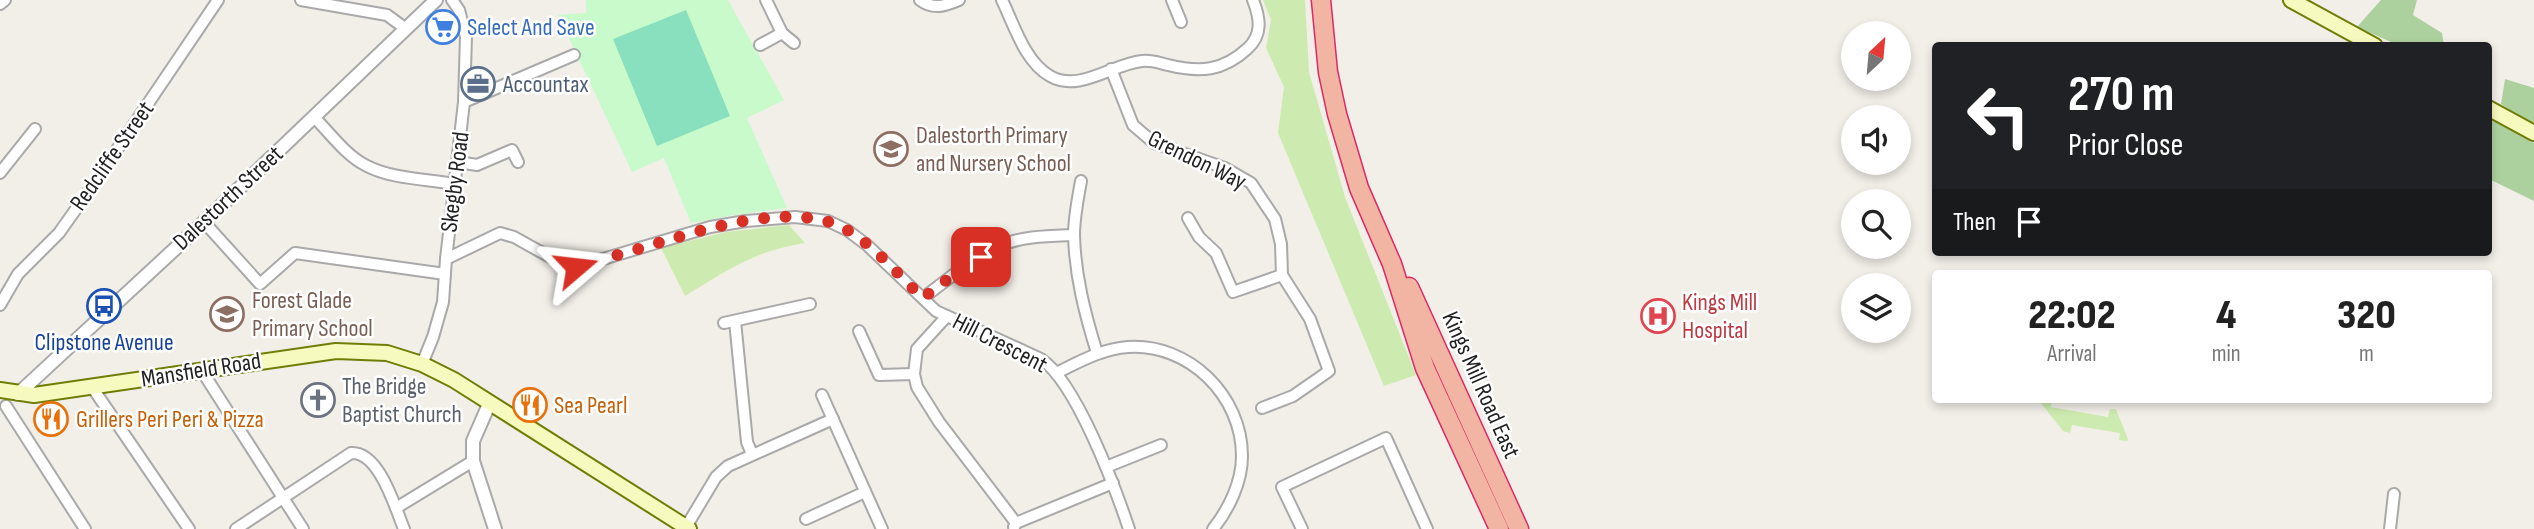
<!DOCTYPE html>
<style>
body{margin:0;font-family:"Sofia Sans Condensed",sans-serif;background:#f6f6f6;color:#222;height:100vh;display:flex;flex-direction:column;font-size:26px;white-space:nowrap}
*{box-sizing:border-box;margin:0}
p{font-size:23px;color:#767676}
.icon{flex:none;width:38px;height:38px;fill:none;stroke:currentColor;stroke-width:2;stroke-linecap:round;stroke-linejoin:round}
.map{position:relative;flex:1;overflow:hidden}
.details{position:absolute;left:1932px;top:270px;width:560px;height:133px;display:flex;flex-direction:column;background:#fff;border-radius:7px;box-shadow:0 4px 10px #0003}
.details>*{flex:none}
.top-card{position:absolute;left:1932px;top:42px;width:560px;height:214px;border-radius:7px;box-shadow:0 4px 10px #0003;background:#202124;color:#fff;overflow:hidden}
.needle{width:46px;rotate:26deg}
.fabs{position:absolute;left:1841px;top:21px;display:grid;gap:14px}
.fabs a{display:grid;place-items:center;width:70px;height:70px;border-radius:50%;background:#fff;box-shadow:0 4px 10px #0003;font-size:35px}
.pin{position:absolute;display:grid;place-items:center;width:60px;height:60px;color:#fff;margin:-30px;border-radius:14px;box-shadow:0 4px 10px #0006}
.me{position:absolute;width:77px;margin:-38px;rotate:73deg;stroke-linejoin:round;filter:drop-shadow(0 0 5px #0008)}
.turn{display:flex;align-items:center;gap:24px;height:147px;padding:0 21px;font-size:32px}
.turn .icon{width:91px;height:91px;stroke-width:2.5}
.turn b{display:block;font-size:49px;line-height:60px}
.then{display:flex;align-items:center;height:66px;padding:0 21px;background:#0003;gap:14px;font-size:26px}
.eta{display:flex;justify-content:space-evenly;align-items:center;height:119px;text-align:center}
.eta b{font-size:42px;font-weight:800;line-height:49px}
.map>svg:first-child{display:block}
</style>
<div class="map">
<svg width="2534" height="529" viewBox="0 0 2534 529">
<rect width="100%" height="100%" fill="#f2efe9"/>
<g fill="#cdebb0">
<polygon points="1263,0 1305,0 1309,72 1345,197 1416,375 1384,386 1278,133 1284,87 1266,48 1271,20"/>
<path d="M789 225 805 243C754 251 728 270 685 296L661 248 726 232Z"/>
<polygon points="2041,399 2052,400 2051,407 2108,417 2110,409 2116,409 2128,439 2127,441 2119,440 2120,433 2072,425 2070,433 2063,431 2040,402"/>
</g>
<g fill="#add19e">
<polygon points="2381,0 2417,0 2413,15 2442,33 2444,45 2398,45 2357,27"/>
<polygon points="2505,79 2534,88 2534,122 2531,124 2501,104"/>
<polygon points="2489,117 2534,143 2534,201 2489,179"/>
</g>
<polygon fill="#c8facc" points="586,0 728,0 784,100 747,118 787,208 734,215 691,223 664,158 632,172 558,15 586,13"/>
<polygon fill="#88e0be" points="686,10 730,116 657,146 613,39"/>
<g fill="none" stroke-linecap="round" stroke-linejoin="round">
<g stroke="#a9a9a9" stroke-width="14">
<g id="minor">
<polyline points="301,0 387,15 406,29"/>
<polyline points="766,0 782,33 794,43"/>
<path d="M920 0C933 10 945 6 959 0"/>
<path d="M1002 0C1014 25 1025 62 1050 76 1079 93 1112 64 1142 61 1152 60 1159 63 1168 65 1200 73 1223 71 1247 49 1263 35 1260 18 1253 0"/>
<polyline points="1172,0 1181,22"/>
<polyline points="0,4 5,0"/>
<polyline points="760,45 782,33"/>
<polyline points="1111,69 1133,125 1154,143 1225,168 1251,183 1275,219 1281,244 1282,275 1310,319 1329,371 1293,396 1262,408"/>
<polyline points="464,102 574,55"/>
<path d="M314 117C330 133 346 156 367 166 392 179 427 179 455 184"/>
<polyline points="458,162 477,165 512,150 518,162"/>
<polyline points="0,173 35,129"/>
<path d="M1081 181C1078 198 1074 217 1074 235 1075 276 1085 314 1097 353"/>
<polyline points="1188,218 1199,237 1216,253 1233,292 1282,275"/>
<polyline points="204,222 260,284 295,253 445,274"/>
<path d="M446 259 500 233 514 237 550 257 576 267 710 227 746 221 795 217 828 221 847 230 867 245 936 311 1041 359C1076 382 1115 487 1129 529"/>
<path d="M923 298C947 280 971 259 999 246 1022 236 1049 236 1074 235"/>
<polyline points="0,305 18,274 59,233 93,185 218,0"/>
<polyline points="947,316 917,349 914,374 917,387 939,422 1016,523"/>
<polyline points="735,321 747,442 752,454"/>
<polyline points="724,323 810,304"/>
<polyline points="859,331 879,375 914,374"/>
<polyline points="422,364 433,337 443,302 446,259 464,102 466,37 459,10 452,0"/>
<polyline points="202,371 303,529"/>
<path d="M1058 372C1081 361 1102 349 1128 347 1189 343 1242 396 1242 456 1242 482 1229 509 1213 529"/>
<polyline points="92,387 189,529"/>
<polyline points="822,395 882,529"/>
<polyline points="6,406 85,529"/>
<polyline points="1106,467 1161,445"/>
<polyline points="396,508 473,461"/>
<polyline points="806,519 865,492"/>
<polyline points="686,527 716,477 728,466 833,419"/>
<polyline points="1014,527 1016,523 1113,483"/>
<path d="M236 529 351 453C379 451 395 507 404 529"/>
<polyline points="1302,529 1282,487 1386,438 1427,529"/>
<polyline points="2390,529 2394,494"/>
</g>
</g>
<g stroke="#a9a9a9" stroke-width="16">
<g id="tertiary">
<polyline points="18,394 204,222 436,0"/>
<polyline points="490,402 473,441 473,461 495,529"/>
</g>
</g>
<g stroke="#707d05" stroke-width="18">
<g id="secondary">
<polyline points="2291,0 2375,46"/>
<polyline points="2488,108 2534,133"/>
<polyline points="0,390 34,395 336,351 387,353 422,364 454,380 689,529"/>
</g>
</g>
<g stroke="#dc2a67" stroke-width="21">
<g id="trunk">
<polyline points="1321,0 1328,72 1337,114 1359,188 1392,264 1425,368 1499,529"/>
<polyline points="1409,287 1519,529"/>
</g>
</g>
<use href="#minor" stroke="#fff" stroke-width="10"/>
<use href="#tertiary" stroke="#fff" stroke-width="12"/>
<use href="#secondary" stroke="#f7fabf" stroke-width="14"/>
<use href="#trunk" stroke="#f2b4a3" stroke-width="18"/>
</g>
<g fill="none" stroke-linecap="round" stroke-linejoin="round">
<path stroke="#d93025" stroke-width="12" stroke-dasharray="0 21.6" d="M576 267C600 259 624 254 648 246 702 230 795 199 847 230 876 247 899 276 923 298L961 269 981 257"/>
</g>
<defs>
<g id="supermarket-ring" transform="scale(1.75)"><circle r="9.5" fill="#fff" stroke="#3f7fe0" stroke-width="1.5"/><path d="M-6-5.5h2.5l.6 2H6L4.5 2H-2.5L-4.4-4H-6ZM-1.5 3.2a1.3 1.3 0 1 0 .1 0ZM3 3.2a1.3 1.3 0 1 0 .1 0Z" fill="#3f7fe0"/></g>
<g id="office-ring" transform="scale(1.75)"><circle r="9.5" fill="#fff" stroke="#5c6f8a" stroke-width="1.5"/><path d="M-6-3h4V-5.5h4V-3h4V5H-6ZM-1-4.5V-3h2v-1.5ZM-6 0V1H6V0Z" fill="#5c6f8a"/></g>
<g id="school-ring" transform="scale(1.75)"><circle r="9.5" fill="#fff" stroke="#8d6e63" stroke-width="1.5"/><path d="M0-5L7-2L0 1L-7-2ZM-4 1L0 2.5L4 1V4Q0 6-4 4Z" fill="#8d6e63"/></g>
<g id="bus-ring" transform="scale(1.75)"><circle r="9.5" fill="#fff" stroke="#1a4fb4" stroke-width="1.5"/><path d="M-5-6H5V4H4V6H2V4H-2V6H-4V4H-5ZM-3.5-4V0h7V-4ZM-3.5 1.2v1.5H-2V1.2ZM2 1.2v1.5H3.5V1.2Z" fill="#1a4fb4"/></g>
<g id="hospital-ring" transform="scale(1.75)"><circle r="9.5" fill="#fff" stroke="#e0444e" stroke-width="1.5"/><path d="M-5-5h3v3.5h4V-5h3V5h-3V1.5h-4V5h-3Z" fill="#e0444e"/></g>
<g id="church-ring" transform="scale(1.75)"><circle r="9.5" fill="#fff" stroke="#6b7280" stroke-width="1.5"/><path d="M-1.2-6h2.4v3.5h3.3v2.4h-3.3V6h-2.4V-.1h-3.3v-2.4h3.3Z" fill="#6b7280"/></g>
<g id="restaurant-ring" transform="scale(1.75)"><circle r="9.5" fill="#fff" stroke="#e8710a" stroke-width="1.5"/><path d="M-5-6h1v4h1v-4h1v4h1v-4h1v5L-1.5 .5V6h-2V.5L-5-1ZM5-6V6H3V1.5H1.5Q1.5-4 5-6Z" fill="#e8710a"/></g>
</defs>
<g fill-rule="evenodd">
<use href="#supermarket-ring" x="443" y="27"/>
<use href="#office-ring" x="478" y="84"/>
<use href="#school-ring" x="891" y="149"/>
<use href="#bus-ring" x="104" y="306"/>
<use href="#school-ring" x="227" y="314"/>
<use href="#hospital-ring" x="1658" y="316"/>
<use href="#church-ring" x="318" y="400"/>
<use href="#restaurant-ring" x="530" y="405"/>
<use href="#restaurant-ring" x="51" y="419"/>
</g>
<g text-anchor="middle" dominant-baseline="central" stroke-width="5" stroke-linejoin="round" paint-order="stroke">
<g font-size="24" fill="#366cbe" stroke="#fff" text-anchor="start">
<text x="467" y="27">Select And Save</text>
</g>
<g font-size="24" fill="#4e5e75" stroke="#fff" text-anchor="start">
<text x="503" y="84">Accountax</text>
</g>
<g font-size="24" fill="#785e54" stroke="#fff" text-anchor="start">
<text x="916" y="135">Dalestorth Primary<tspan x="916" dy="28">and Nursery School</tspan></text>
<text x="252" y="300">Forest Glade<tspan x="252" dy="28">Primary School</tspan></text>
</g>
<g font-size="24" fill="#222" stroke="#fff">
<text transform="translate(112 156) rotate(-55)">Redcliffe Street</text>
<text transform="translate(1197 160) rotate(26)">Grendon Way</text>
<text transform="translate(455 182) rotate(-83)">Skegby Road</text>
<text transform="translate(228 198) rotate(-43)">Dalestorth Street</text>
<text transform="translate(1000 343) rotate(27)">Hill Crescent</text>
<text transform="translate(201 370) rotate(-9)">Mansfield Road</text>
<text transform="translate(1481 385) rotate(66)">Kings Mill Road East</text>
</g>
<g font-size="24" fill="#be3a42" stroke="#fff" text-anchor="start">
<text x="1682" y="302">Kings Mill<tspan x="1682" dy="28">Hospital</tspan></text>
</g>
<g font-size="24" fill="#164399" stroke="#fff">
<text x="104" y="342">Clipstone Avenue</text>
</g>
<g font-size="24" fill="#5b616d" stroke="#fff" text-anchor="start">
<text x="342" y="386">The Bridge<tspan x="342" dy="28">Baptist Church</tspan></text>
</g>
<g font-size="24" fill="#c56008" stroke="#fff" text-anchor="start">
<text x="554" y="405">Sea Pearl</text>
<text x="76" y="419">Grillers Peri Peri &amp; Pizza</text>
</g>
</g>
</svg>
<div class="fabs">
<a><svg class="needle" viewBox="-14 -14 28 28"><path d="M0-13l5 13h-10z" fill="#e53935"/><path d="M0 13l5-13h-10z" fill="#767676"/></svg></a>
<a><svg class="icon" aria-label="sound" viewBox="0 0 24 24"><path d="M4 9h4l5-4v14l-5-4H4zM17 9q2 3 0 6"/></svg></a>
<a><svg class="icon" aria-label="search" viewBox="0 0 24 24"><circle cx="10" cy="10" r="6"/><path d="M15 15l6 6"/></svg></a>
<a><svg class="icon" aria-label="layers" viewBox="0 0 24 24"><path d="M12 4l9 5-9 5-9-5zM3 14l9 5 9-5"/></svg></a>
</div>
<div class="pin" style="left:981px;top:257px;background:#d93025"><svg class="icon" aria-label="arrive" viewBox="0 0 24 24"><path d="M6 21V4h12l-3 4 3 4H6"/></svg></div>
<svg class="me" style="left:576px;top:267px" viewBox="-20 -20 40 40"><path d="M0-17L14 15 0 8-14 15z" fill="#d93025" stroke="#fff" stroke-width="4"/></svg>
<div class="top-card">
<div class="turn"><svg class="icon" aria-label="left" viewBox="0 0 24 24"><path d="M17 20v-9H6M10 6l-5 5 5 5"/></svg><div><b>270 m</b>Prior Close</div></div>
<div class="then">Then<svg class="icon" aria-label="arrive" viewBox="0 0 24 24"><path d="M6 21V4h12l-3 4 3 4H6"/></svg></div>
</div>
<section class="details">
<div class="eta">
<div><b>22:02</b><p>Arrival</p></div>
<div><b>4</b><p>min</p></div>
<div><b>320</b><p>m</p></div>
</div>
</section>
</div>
